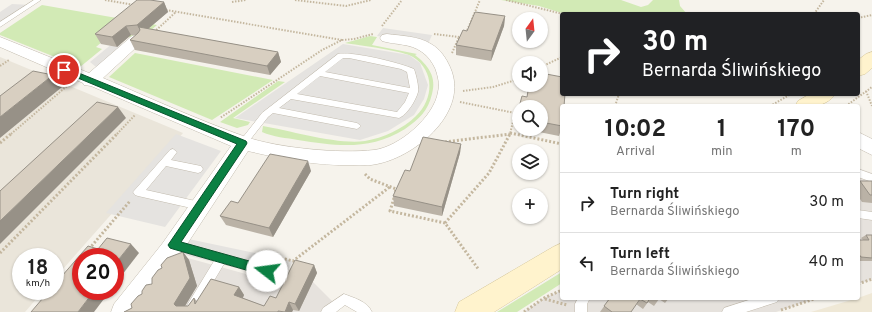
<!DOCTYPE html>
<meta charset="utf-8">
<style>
body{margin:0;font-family:Overpass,sans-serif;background:#f2f2f2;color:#222;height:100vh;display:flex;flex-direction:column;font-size:15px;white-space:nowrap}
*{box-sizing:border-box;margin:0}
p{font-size:13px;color:#767676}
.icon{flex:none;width:22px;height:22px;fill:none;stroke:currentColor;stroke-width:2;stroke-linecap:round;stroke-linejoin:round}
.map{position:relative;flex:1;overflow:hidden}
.sheet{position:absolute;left:560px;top:104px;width:300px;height:196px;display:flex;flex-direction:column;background:#fff;border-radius:4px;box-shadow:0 1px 3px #0004}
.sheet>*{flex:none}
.guide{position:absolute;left:560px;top:12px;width:300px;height:84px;border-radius:4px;box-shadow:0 1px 3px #0004;background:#202124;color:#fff;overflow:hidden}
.needle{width:26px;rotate:15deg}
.fabs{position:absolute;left:512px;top:12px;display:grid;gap:8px}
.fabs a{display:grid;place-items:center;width:36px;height:36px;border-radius:50%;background:#fff;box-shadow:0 1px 3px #0004;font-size:20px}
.speed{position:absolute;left:12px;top:248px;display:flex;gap:8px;font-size:20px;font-weight:700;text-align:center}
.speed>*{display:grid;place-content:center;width:52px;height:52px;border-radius:50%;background:#fff;box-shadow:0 1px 3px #0004;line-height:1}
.speed small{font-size:10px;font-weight:400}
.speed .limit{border:6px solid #d22;background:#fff;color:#111}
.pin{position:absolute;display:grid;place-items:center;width:34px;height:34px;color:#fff;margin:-17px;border:2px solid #fff;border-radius:50%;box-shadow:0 1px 4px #0007}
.me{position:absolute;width:44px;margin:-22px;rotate:285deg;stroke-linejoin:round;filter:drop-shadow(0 0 3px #0008)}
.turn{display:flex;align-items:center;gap:14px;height:84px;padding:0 16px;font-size:18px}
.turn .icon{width:52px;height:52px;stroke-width:2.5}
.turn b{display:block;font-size:28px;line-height:34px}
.eta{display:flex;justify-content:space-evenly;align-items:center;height:68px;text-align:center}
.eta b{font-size:24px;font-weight:700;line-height:28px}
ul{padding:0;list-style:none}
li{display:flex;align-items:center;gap:12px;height:60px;padding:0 16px;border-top:1px solid #e0e0e0}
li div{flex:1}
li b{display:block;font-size:15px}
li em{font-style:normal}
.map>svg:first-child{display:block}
</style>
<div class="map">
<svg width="872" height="312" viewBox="0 0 872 312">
<rect width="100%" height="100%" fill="#f6f3ec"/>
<polygon fill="#eae5da" points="0,57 183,133 55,278 55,257 21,257 21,291 43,291 25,312 0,312"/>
<g fill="#e6e2dd">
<polygon points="858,168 872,173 872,279 858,284"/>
<polygon points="173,254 283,284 296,265 340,309 336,312 129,312"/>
<polygon points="562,290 562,298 817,298 776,312 524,312 544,298"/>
</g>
<polygon fill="#efe8d6" points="872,293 872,312 811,312 858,298"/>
<g fill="#d2eab5">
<polygon points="501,0 621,0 641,7 648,5 653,0 679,0 680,6 687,14 565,14 539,6"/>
<path d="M42 5 157 25 141 39C122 36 111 33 96 47L102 49 80 67 0 35V33Z"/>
<path d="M370 36 377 37 372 45 417 54 415 55C428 65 437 77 432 94 428 111 419 119 405 129 369 151 337 146 298 140 287 138 273 137 262 132L263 126C292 131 338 145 365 141 383 138 403 129 416 116 434 99 435 71 413 57 405 51 358 45 345 43Z"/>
<polygon points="135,53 273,80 212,120 109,77"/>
<polygon points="278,81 285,82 233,118 250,122 248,125 237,128 220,122"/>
<polygon points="562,272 562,283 517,312 497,312"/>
</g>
<g fill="#e5e3e0">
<polygon points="12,4 31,5 0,25 0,12"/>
<polygon points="383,28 432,35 428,44 377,36"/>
<polygon points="113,43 129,46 101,71 90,62"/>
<polygon points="343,44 409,55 420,63 428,85 424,99 414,115 388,131 360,140 235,118"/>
<polygon points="176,134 221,151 165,227 106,213"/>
<polygon points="179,237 293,261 283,280 170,251"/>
</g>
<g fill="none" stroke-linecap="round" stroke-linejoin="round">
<g stroke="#c2bbae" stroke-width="1">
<g id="lane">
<polygon points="34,0 41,0 0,27 0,22"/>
<path d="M338 54C353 51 400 63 414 69 416 75 419 86 418 92 416 100 407 115 399 118L291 99 279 108 357 123 361 126 357 129 273 113 268 117 246 145H240L239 143 240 141 262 113ZM343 58H349L401 69 407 72 410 88 325 72ZM320 76 409 93 405 102 397 112 297 94Z"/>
<polygon points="173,149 177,152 171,160 201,166 203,169 201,172 198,173 166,166 146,190 200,202 203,203 205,206 203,209 200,210 138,196 135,195 133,192 170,150"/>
<polygon points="858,169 872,174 872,182 858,177"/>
<polygon points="858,210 872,212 872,220 858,218"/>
<polygon points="173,240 282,270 286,271 287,275 286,279 282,280 224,264 195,312 183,312 214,261 169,248 168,245 169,242"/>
<path d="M344 294C354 298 367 301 372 312H357L345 305 336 312H321L323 308Z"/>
<polygon points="578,298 590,298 587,304 587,312 575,312 575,304"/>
<polygon points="755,298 779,298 777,302 746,312 722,312 724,308"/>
</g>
</g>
<g stroke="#c2bbae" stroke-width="1">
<g id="street">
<path d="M387 34C402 36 418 36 431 44 440 49 446 58 450 67 470 111 417 156 377 164 369 166 361 165 353 165 317 166 282 159 248 151L178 258 138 312H111L114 304 162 244 231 146 91 86 84 85 83 83 0 47V37L89 73 132 36 137 35 142 36 144 39 142 42 103 78C150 98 198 120 246 137 278 148 340 154 374 150 399 147 434 117 438 92 440 84 438 76 435 68 432 62 428 56 422 52 410 43 395 45 382 41L380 38 382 35Z"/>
<polygon points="858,132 872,139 872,155 858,148"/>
</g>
</g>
<g stroke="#d6c79b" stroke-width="1">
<g id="secondary">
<polygon points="872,52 872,68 865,74 858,76 858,60 866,54"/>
<path d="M810 94H835C826 108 810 106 795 106L798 101Z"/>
<polygon points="562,243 562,269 494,312 455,312 459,302 553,247"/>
</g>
</g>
<g stroke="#c4b79f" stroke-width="2" stroke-dasharray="1.5 1.5" stroke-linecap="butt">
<polyline points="105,0 134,5"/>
<polyline points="295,0 346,6 371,0"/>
<polyline points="506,0 563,14"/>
<polyline points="232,2 246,0"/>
<polyline points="166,10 342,40 322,50 220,118"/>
<polyline points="814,14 824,0"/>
<polyline points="858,18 872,15"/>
<polyline points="382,26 402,0"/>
<polyline points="154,32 176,12"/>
<polyline points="466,33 480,0"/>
<polyline points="434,34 459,37"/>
<polyline points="342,40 354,39 373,34"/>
<polyline points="452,53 459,37"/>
<polyline points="0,66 9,60"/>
<polyline points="541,67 562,57"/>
<polyline points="463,91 493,87 519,79"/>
<polyline points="866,91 872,106"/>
<polyline points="460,102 515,113 510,134"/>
<polyline points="615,106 619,94"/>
<polyline points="770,106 791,94"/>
<polyline points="846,106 872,87"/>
<polyline points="11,134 67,86"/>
<polyline points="117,134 135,115"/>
</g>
<g stroke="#c4b79f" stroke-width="3" stroke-dasharray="2 2" stroke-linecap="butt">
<polyline points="510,133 562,144"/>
<polyline points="445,142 510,134"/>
<polyline points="0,143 12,133"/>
<polyline points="365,174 370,179 396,189 395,193"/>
<polyline points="394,198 390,211 445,223 479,270"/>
<polyline points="445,223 489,173 510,134"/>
<polyline points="89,249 130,201"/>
<polyline points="0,253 118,133"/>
<polyline points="277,257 293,261 391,186"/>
<polyline points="858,284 872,279"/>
<polyline points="545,299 567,305"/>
<polyline points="781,310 817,298"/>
<polyline points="524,312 544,298 562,290"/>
</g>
<use href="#lane" fill="#fff" fill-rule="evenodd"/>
<use href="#street" fill="#fff" fill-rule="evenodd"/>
<use href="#secondary" fill="#fff3cd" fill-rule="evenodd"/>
</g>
<g fill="#bab2a6">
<polygon points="164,2 168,12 148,29 278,52 281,62 270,75 135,50 130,40 136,35 131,35 117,47 101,44 95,34"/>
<polygon points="505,16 504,26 491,61 456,55 456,45 467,31"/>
<polygon points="541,107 562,126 559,136 524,129 541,129"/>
<polygon points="519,109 519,128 516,127"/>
<polygon points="461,144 460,153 442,216 394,206 393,196 410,171"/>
<polygon points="311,171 273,237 226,225 220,216 238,203"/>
<polygon points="860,181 872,181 872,203 862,202 858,196 858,183"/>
<polygon points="866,235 872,235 872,261 858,261 858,240 863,240 861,238"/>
<polygon points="183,252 189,260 197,286 185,306 188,306 194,298 197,301 239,287 244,295 243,298 264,306 276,298 314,265 317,273 299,311 293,310 292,312 124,312 132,308 142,294 152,284 162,268"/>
<polygon points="610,298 669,298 665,303 659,299 654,306 648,302 643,309 636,304 631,312 600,312"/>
</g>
<g fill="#979187">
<polygon points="164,2 168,12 142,34 137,25"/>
<polygon points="505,16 504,26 491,61 492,51"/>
<polygon points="126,26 131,35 117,47 112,37"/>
<polygon points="278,52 281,62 270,75 267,66"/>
<polygon points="53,75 62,87 0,138 0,117"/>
<polygon points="118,107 126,118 0,244 0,221"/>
<polygon points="461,144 460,153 442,216 442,207"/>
<polygon points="308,161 311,171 273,237 269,228"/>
<polygon points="131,244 139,253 115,284 115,264"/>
<polygon points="183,252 189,260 197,286 182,311 176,306 174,304"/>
<polygon points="314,265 317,273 299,311 295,304"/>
<polygon points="239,287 244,295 240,303 234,295"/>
<polygon points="94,291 110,291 94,312 78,312"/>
<polygon points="289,302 293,310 292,312 285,312"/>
</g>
<g fill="#d8cfc1" stroke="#979187">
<polygon points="137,0 150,0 164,2 137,25 126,26 112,37 95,34"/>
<polygon points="475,12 505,16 492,51 456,45 463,30 467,31"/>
<polygon points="139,27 278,52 267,66 130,40 138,33 140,30"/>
<polygon points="33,71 53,75 0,117 0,96"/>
<polygon points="541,73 562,77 562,94 565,94 564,106 562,106 562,126 541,122 541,107 519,107 522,96 527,97 529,85 541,85"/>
<polygon points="97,102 118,107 0,221 0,191"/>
<polygon points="519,109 519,118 517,118"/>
<polygon points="423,137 461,144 442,207 393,196 405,170 410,171"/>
<polygon points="270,154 308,161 269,228 220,216 231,201 238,203"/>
<polygon points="860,181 872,181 872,195 870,195"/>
<polygon points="866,235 872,235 872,258 861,257 858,253 858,240 869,240"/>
<polygon points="107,238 131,244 115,264 115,257 81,257 81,291 94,291 78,312 31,312 49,291 55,291 55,284 88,246 98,249"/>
<polygon points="183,252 190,278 174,304 176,306 188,306 194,298 195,304 211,279 239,287 234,295 264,306 270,296 276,298 295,260 314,265 295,304 289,302 285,312 278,311 278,312 124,312 132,308 131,304 138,296 142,294 142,291 146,285 152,284 152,278 158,270 162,268 161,265 167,258"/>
<polygon points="610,298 650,298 647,303 640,299 631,312 612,312 604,306"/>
</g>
<polygon fill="#0b8043" stroke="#07532c" points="64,67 246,141 247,143 246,145 181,242 267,266 271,267 272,271 271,274 267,276 173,249 170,248 168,245 237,144 61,71 61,68"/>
</svg>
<div class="fabs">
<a><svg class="needle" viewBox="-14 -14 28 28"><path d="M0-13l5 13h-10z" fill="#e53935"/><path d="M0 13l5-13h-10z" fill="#767676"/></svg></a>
<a><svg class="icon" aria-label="sound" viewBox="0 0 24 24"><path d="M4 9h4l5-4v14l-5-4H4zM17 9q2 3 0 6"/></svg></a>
<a><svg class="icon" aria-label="search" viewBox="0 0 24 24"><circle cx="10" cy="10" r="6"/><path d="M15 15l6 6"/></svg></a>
<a><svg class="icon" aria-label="layers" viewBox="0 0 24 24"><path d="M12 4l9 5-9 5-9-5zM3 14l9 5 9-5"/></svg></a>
<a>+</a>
</div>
<div class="speed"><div>18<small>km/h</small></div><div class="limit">20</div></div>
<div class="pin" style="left:64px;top:70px;background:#d93025"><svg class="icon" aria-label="arrive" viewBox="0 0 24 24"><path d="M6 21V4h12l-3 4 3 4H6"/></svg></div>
<svg class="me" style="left:267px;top:271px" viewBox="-20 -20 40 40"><circle r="19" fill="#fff"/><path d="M0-13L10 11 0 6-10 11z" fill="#0b8043"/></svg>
<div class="guide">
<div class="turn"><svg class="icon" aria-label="right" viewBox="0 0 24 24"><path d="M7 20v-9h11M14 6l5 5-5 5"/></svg><div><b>30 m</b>Bernarda Śliwińskiego</div></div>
</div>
<section class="sheet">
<div class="eta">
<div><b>10:02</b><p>Arrival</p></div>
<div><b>1</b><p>min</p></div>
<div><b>170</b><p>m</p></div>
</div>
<ul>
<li><svg class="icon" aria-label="right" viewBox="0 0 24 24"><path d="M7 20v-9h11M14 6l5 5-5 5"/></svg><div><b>Turn right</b><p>Bernarda Śliwińskiego</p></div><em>30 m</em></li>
<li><svg class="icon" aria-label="left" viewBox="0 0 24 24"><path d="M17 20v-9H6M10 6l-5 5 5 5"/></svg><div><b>Turn left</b><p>Bernarda Śliwińskiego</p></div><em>40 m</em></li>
</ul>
</section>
</div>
